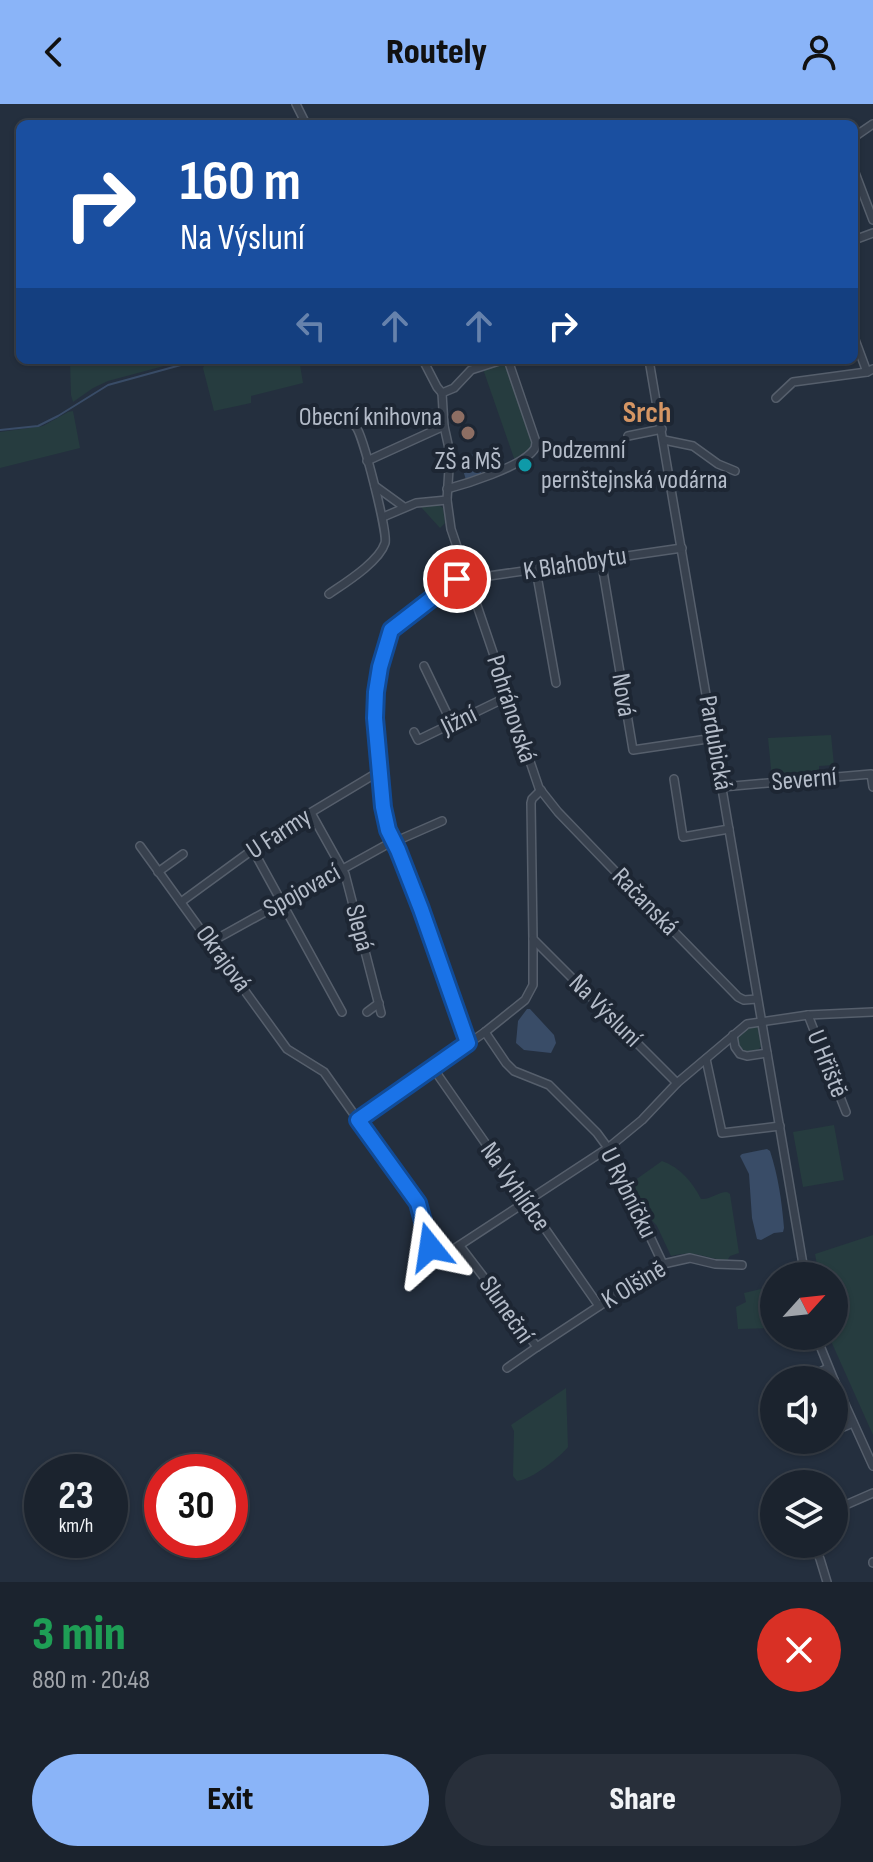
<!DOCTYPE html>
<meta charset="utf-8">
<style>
body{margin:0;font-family:"Sofia Sans Condensed",sans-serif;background:#282f3a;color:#f1f3f6;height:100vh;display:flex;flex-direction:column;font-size:30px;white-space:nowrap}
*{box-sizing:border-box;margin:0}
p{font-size:26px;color:#a0a4aa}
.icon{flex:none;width:44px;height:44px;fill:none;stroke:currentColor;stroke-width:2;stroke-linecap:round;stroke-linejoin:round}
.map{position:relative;height:1478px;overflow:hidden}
.side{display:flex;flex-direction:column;background:#1b232e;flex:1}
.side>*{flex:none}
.hud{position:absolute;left:16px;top:16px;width:842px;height:244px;border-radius:12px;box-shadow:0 2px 6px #0004,0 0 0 2px #39404a;background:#1a4fa0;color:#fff;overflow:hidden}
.needle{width:52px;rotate:63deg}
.fabs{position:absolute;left:760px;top:1158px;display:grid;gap:16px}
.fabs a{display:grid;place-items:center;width:88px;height:88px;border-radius:50%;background:#1b232e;box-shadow:0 2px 6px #0004,0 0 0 2px #39404a;font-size:40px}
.speed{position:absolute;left:24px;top:1350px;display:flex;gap:16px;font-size:40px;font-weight:700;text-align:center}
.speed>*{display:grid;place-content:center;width:104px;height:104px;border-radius:50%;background:#1b232e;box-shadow:0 2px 6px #0004,0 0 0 2px #39404a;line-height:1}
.speed small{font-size:20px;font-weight:400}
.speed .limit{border:12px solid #d22;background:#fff;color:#111}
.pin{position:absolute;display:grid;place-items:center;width:68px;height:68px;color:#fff;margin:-34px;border:4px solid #fff;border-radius:50%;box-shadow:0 2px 8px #0007}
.me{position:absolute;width:88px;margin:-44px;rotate:345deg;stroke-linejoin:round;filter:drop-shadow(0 0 6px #0008)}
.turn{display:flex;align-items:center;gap:28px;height:168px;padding:0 32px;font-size:36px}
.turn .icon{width:104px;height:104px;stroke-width:2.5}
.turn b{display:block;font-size:56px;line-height:68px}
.lanes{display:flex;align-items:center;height:76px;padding:0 32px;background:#0003;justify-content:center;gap:40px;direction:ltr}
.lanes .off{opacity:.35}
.round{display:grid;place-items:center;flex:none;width:84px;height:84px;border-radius:42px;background:#282f3a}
.headline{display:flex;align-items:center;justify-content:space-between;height:136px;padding:0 32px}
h1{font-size:48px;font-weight:800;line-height:60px;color:#1e9e55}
.cta{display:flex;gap:16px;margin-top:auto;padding:16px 32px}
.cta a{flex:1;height:92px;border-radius:48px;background:#8ab4f8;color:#111;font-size:32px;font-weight:800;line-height:92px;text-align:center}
.cta a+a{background:#282f3a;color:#f1f3f6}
header{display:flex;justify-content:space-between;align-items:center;height:104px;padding:0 32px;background:#8ab4f8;color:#111;font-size:36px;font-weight:800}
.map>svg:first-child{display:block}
</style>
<header><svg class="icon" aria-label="back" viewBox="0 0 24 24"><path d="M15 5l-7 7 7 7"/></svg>Routely<svg class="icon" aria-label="person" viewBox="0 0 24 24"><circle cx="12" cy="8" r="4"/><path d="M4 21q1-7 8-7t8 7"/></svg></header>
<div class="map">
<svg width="873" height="1478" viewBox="0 0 873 1478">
<rect width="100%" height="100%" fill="#242f3e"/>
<g fill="#263c3f">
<polygon points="70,256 186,256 108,277 93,284 73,298 71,291"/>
<polygon points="207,256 340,256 303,260 300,261 303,279 251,292 251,299 214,307 203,264"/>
<polygon points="503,259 507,263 533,335 531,346 515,357 483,265"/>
<polygon points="73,307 80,344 0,364 0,328 43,322 68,308"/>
<polygon points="437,400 443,404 445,419 440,424 420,402"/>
<polygon points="831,631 834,661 819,662 819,671 772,675 768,634"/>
<path d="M757 922 759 924 762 942C752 953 737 948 737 933L745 925Z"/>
<polygon points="834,1021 844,1076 803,1083 793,1028"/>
<path d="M662 1057C680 1063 693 1079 701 1095 710 1096 718 1088 727 1088L730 1090 739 1149 730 1152 727 1157C704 1154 696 1146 671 1152L657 1122 649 1113 631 1079Z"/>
<polygon points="873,1131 873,1331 831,1237 830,1232 834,1232 834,1172 819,1172 815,1150"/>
<polygon points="774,1182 774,1224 738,1225 736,1203 746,1198 744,1189"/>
<path d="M566 1284 568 1343C559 1354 531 1376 517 1377L513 1372 514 1327 511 1321Z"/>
</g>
<g fill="#394c67">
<polygon points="473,350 482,371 466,376 460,356"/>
<polygon points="527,905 530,905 554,931 556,939 551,949 524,946 516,939 518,917"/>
<path d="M767 1045 770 1047C778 1071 782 1098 784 1124L783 1128 774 1129 761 1136 757 1135 752 1114 749 1070 740 1052 742 1050Z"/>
</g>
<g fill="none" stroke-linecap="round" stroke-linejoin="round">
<polyline stroke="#394c67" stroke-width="2" points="0,326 38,322 58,312 108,281 199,256"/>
<g stroke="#565f6c" stroke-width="10">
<g id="minor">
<polyline points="296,0 306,20"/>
<polyline points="854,33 873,20"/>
<polyline points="854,66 873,116"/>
<polyline points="854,136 873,129"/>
<polyline points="854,233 867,268"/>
<polyline points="423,256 437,283 442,289"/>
<polyline points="649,256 805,1172"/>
<polyline points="442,289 444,322 450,349 447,396 451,425 539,684 558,708 609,761 738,893 744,896 757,895"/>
<polyline points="442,289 454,284 471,266 502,256"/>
<polyline points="776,294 793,278 867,268 873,265"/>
<polyline points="628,332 662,325"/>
<polyline points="664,336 693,342 718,360 735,367"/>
<polyline points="367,357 444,322"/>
<polyline points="375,382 404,403"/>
<path d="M447 385C469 379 516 364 531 349 536 344 535 344 536 338L508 256"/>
<polyline points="383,413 416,399 447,396"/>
<polyline points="601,455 633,646 714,634"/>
<polyline points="536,466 556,579"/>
<polyline points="468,475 682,444"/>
<path d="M329 490C345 479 379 458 385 439 388 429 363 331 356 323 354 320 348 317 345 316"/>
<polyline points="424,562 452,620"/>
<polyline points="414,628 418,636 507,593"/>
<polyline points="674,675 683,733 729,725"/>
<polyline points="722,683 871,670 873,683"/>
<polyline points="541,686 532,695 531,699 533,835 677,979 747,920 808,911 873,908"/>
<polyline points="311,709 345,770 381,909"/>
<polyline points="442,717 394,738 421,805 468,939"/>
<polyline points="140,742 287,945 324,968 358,1016 418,1099 430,1143 437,1156 608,1044 642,1016 677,979"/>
<polyline points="253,746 342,908"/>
<polyline points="158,768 183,750"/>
<polyline points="181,798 270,733 380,667"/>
<polyline points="211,838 386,741 394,738 388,726 383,703 375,614 376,588 380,563 391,526 465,469"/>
<polyline points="367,908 379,899"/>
<polyline points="808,911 846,1008"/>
<polyline points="485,928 506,959 514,967 549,981 597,1029 608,1044 663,1160"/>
<polyline points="733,931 735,943 740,950 747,952 767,949"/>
<polyline points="706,955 722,1029 780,1022"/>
<polyline points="433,964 599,1202"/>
<polyline points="358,1016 485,928 525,896 533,881 533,835"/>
<polyline points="460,1142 537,1243 507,1264"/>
<polyline points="816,1232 834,1276"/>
<polyline points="537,1243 663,1160 690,1154 715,1160 742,1161"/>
<polyline points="806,1275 828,1264"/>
<polyline points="834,1276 873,1362"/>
<polyline points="834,1327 853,1319"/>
<polyline points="811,1337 814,1336"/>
<polyline points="834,1406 873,1389"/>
<polyline points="813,1440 820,1455 827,1478"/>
<polyline points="873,1458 873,1459"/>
</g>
</g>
<use href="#minor" stroke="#38414e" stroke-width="7"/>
</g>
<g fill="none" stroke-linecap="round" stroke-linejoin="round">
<g stroke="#114b97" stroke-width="20">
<polyline id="route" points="430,1143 418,1099 358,1016 468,939 421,805 398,746 388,726 383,703 375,614 376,588 380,563 391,526 457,475"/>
</g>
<use href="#route" stroke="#1a73e8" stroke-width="14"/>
</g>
<g fill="#8d6e63" stroke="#1d2633" stroke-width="3">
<circle cx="458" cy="313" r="8"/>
<circle cx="468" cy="329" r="8"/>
</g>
<circle fill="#0f9aa8" stroke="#1d2633" stroke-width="3" cx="525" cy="361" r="8"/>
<g text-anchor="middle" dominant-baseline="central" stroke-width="8" stroke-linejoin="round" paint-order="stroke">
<g font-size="26" fill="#b4bcc9" stroke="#1d2633" text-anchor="end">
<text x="442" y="313">Obecní knihovna</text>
<text x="541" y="346" text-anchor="start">Podzemní<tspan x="541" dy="30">pernštejnská vodárna</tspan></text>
<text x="468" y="357" text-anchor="middle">ZŠ a MŠ</text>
</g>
<g font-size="26" fill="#b4bcc9" stroke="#1d2633">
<text transform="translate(575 460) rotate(-9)">K Blahobytu</text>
<text transform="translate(623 591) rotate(81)">Nová</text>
<text transform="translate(511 605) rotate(72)">Pohránovská</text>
<text transform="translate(459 617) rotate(-26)">Jižní</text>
<text transform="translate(715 639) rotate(80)">Pardubická</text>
<text transform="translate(804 676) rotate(-5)">Severní</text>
<text transform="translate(279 730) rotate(-33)">U Farmy</text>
<text transform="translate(302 787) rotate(-29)">Spojovací</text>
<text transform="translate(645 798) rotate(46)">Račanská</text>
<text transform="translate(359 824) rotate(75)">Slepá</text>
<text transform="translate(223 855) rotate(54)">Okrajová</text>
<text transform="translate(605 907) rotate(45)">Na Výsluní</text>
<text transform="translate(827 960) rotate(68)">U Hřiště</text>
<text transform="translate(515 1083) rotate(55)">Na Vyhlídce</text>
<text transform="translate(628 1089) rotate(64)">U Rybníčku</text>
<text transform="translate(634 1181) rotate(-31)">K Olšině</text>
<text transform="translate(506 1206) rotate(55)">Sluneční</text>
</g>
<g font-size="30" font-weight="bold" fill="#d59563" stroke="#1d2633">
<text x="647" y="309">Srch</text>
</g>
</g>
</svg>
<div class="fabs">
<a><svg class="needle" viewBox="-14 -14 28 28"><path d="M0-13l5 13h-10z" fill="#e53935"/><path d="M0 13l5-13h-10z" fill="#a0a4aa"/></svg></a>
<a><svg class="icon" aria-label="sound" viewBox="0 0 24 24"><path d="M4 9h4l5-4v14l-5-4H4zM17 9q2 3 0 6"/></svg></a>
<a><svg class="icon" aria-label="layers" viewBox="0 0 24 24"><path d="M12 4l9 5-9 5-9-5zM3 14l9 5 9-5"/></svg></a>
</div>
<div class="speed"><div>23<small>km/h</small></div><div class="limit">30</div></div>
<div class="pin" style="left:457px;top:475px;background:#d93025"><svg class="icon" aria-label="arrive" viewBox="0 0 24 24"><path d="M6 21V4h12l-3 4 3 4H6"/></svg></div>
<svg class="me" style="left:430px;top:1143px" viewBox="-20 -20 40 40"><path d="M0-17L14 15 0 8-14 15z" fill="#1a73e8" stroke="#fff" stroke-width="4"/></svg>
<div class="hud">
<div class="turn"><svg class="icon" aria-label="right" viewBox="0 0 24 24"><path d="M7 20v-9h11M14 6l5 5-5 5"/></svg><div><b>160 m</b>Na Výsluní</div></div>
<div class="lanes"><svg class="icon off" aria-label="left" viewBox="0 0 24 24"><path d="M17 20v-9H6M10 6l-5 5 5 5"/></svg><svg class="icon off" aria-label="ahead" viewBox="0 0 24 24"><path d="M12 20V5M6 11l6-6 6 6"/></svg><svg class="icon off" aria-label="ahead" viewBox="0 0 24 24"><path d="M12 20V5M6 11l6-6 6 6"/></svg><svg class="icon" aria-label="right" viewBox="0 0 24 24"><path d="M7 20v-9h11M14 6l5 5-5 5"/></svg></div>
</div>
</div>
<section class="side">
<div class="headline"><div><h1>3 min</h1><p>880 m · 20:48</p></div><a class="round" style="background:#d93025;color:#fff"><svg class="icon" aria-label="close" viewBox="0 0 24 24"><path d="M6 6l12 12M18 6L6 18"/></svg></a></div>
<div class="cta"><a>Exit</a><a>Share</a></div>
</section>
